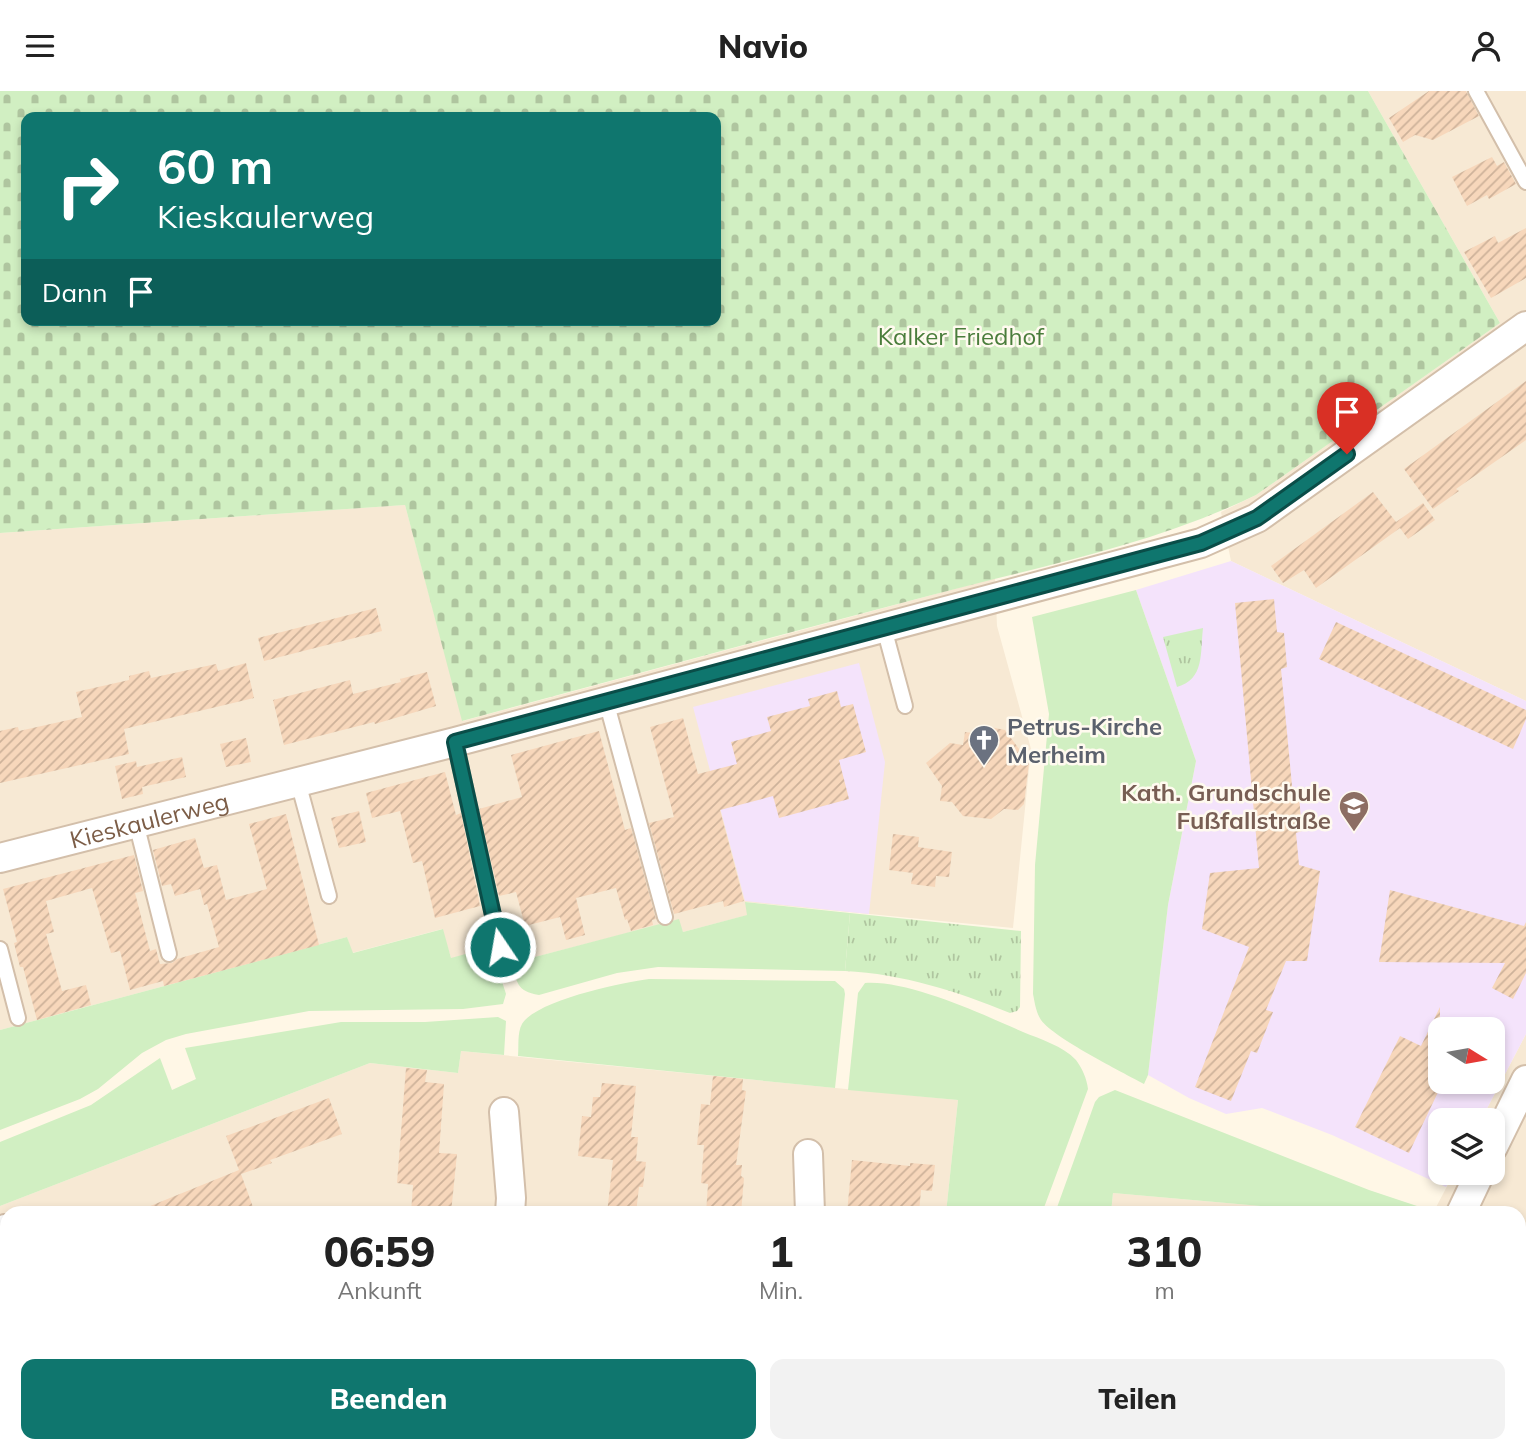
<!DOCTYPE html>
<html lang="de">
<meta charset="utf-8">
<style>
body{margin:0;font-family:Mulish,sans-serif;background:#f2f2f2;color:#222;height:100vh;display:flex;flex-direction:column;font-size:26px;white-space:nowrap}
*{box-sizing:border-box;margin:0}
p{font-size:23px;color:#767676}
.icon{flex:none;width:38px;height:38px;fill:none;stroke:currentColor;stroke-width:2;stroke-linecap:round;stroke-linejoin:round}
.map{position:relative;flex:1;overflow:hidden}
.drawer{position:absolute;left:0px;top:1115px;width:1526px;height:247px;display:flex;flex-direction:column;background:#fff;border-radius:21px 21px 0 0;box-shadow:0 4px 10px #0003}
.drawer>*{flex:none}
.guide{position:absolute;left:21px;top:21px;width:700px;height:214px;border-radius:14px;box-shadow:0 4px 10px #0003;background:#0f766e;color:#fff;overflow:hidden}
.needle{width:46px;rotate:101deg}
.tools{position:absolute;left:1428px;top:926px;display:grid;gap:14px}
.tools a{display:grid;place-items:center;width:77px;height:77px;border-radius:14px;background:#fff;box-shadow:0 4px 10px #0003;font-size:35px}
.pin{position:absolute;display:grid;place-items:center;width:60px;height:60px;color:#fff;margin:-72px -30px;border-radius:50% 50% 50% 0;rotate:-45deg;box-shadow:0 0 7px #0007}
.pin .icon{rotate:45deg}
.me{position:absolute;width:77px;margin:-38px;rotate:348deg;stroke-linejoin:round;filter:drop-shadow(0 0 5px #0008)}
.turn{display:flex;align-items:center;gap:24px;height:147px;padding:0 21px;font-size:32px}
.turn .icon{width:91px;height:91px;stroke-width:2.5}
.turn b{display:block;font-size:49px;line-height:60px}
.then{display:flex;align-items:center;height:66px;padding:0 21px;background:#0003;gap:14px;font-size:26px}
.eta{display:flex;justify-content:space-evenly;align-items:center;height:119px;text-align:center}
.eta b{font-size:42px;font-weight:800;line-height:49px}
.primary-button{display:flex;gap:14px;margin-top:auto;padding:14px 21px}
.primary-button a{flex:1;height:80px;border-radius:14px;background:#0f766e;color:#fff;font-size:28px;font-weight:800;line-height:80px;text-align:center}
.primary-button a+a{background:#f2f2f2;color:#222}
header{display:flex;justify-content:space-between;align-items:center;height:91px;padding:0 21px;background:#fff;font-size:32px;font-weight:800}
.map>svg:first-child{display:block}
</style>
<header><svg class="icon" aria-label="menu" viewBox="0 0 24 24"><path d="M4 6h16M4 12h16M4 18h16"/></svg>Navio<svg class="icon" aria-label="person" viewBox="0 0 24 24"><circle cx="12" cy="8" r="4"/><path d="M4 21q1-7 8-7t8 7"/></svg></header>
<div class="map">
<svg width="1526" height="1360" viewBox="0 0 1526 1360">
<defs>
<pattern id="cemetery-stones" width="16" height="16" patternUnits="userSpaceOnUse" patternTransform="scale(1.75)"><rect width="16" height="16" fill="#d1efc2"/><path d="M2 7V4a2 2 0 0 1 4 0v3zM10 15v-3a2 2 0 0 1 4 0v3z" fill="#afc59f"/></pattern>
<pattern id="park-tufts" width="24" height="20" patternUnits="userSpaceOnUse" patternTransform="scale(1.75)"><rect width="24" height="20" fill="#d1efc2"/><path d="M3 7l-1-3M5 7V3M7 7l1-3M15 17l-1-3M17 17v-4M19 17l1-3" fill="none" stroke="#afc59f"/></pattern>
<pattern id="building-hatch" width="6" height="6" patternUnits="userSpaceOnUse" patternTransform="scale(1.75)"><rect width="6" height="6" fill="#f7d7bb"/><path d="M-1 1l2-2M0 6l6-6M5 7l2-2" fill="none" stroke="#cdb29a"/></pattern>
</defs>
<rect width="100%" height="100%" fill="#fff7e6"/>
<g fill="#f7e9d4">
<polygon points="1368,0 1526,0 1526,610 1231,470 1221,421 1256,404 1500,232"/>
<polygon points="405,414 463,630 995,487 997,535 1031,658 1013,837 746,811 748,824 683,841 678,829 496,876 451,867 442,838 352,862 347,846 0,939 0,442"/>
<polygon points="1526,943 1526,1360 1044,1360 1044,1354 1519,1354 1519,1122 1433,1122 1454,1082 1493,1082 1493,1029 1481,1029"/>
<polygon points="461,960 958,1009 946,1122 7,1122 7,1354 920,1355 920,1360 0,1360 0,1115 370,972 458,982"/>
<polygon points="1113,1102 1342,1122 1111,1122"/>
</g>
<g fill="#f4e3fb" fill-rule="evenodd">
<path d="M1231 470 1526 610V943L1481 1029H1440V1082H1454L1446 1096 1332 1044 1262 1017 1226 1023 1189 1007 1148 984 1168 814 1196 670 1136 499ZM1440 938H1493V990H1440Z"/>
<polygon points="859,572 885,671 869,823 745,810 693,616"/>
</g>
<g fill="#d1efc2">
<path d="M1136 499 1196 670 1168 814 1148 984 1144 993C1122 981 1054 947 1041 929 1036 921 1035 913 1033 903L1035 774 1049 623 1032 526Z"/>
<path d="M745 811 850 822 845 880 658 876 617 882 539 904C516 900 517 891 512 872L679 828 683 841 747 824Z"/>
<polygon points="443,838 451,867 491,856 506,903 503,913 463,918 309,920 186,943 166,949 142,962 98,998 80,1008 0,1039 0,939 347,846 353,862"/>
<path d="M649 888 835 890 844 898 845 903 835 997 518 965C519 955 517 942 522 933 535 910 623 891 649 888Z"/>
<path d="M865 892C909 889 982 923 1023 941 1040 948 1063 955 1076 969 1082 977 1087 988 1088 998L1042 1122H946L958 1009 848 999 858 902Z"/>
<polygon points="498,926 506,930 504,964 461,960 458,982 370,972 0,1115 0,1051 91,1014 160,967 172,999 196,988 185,957 341,931 425,931"/>
<polygon points="1115,999 1369,1099 1423,1117 1430,1122 1342,1122 1113,1102 1111,1122 1055,1122 1095,1011 1099,1006"/>
<polygon points="920,1355 920,1354 978,1355 977,1360 920,1360"/>
</g>
<path fill="url(#cemetery-stones)" fill-rule="evenodd" d="M0 0H1368L1500 232 1256 404C1153 454 1038 476 928 505 772 546 617 588 462 630L405 414 0 442ZM26 26H716V229H26Z"/>
<g fill="url(#park-tufts)">
<path d="M1203 537C1200 562 1205 588 1177 596L1163 546Z"/>
<path d="M850 822 1021 840 1020 916 1017 920 1010 922C956 900 903 883 845 880Z"/>
</g>
<g fill="url(#building-hatch)">
<polygon points="1429,0 1466,0 1479,25 1433,49 1415,44 1403,51 1389,27"/>
<polygon points="1492,66 1497,75 1504,71 1516,93 1489,108 1487,104 1467,115 1452,86"/>
<polygon points="1526,137 1526,187 1491,207 1464,161 1495,145 1498,152"/>
<polygon points="1526,290 1526,349 1456,398 1459,400 1433,418 1404,378"/>
<polygon points="1373,401 1396,431 1423,412 1435,429 1408,448 1400,437 1316,497 1304,479 1283,492 1271,475"/>
<polygon points="1274,508 1277,541 1284,542 1287,576 1281,578 1293,705 1299,705 1302,740 1296,742 1299,774 1320,780 1307,870 1286,870 1266,919 1273,921 1257,962 1251,960 1231,1010 1195,996 1249,856 1202,838 1210,782 1259,777 1235,512"/>
<polygon points="376,517 382,540 264,570 258,547"/>
<polygon points="1336,531 1526,619 1526,628 1513,658 1319,568"/>
<polygon points="246,572 254,607 124,638 129,663 0,692 0,640 18,636 19,640 82,626 76,601 129,589 129,585 149,580 151,587 216,573 218,580"/>
<polygon points="427,581 436,615 375,633 374,631 284,654 273,609 350,589 353,603 401,591 400,588"/>
<polygon points="837,600 841,616 853,613 866,661 839,669 849,708 779,727 773,705 720,719 744,810 724,816 723,810 674,823 649,732 674,726 650,636 683,627 698,683 737,673 731,651 771,640 767,626 810,615 808,608"/>
<polygon points="990,636 1005,639 1022,662 1030,663 1024,713 1018,719 1004,718 991,728 963,725 952,711 940,710 942,695 926,672 950,652 963,654 965,641 988,644"/>
<polygon points="599,640 625,739 631,737 656,828 652,829 653,834 631,840 627,828 625,829 616,797 576,807 585,844 566,849 560,826 525,835 516,801 499,805 479,718 522,706 511,664"/>
<polygon points="246,647 251,671 226,676 220,653"/>
<polygon points="182,666 186,686 142,696 143,703 122,708 115,675 136,670 137,676"/>
<polygon points="445,681 456,724 461,722 480,815 435,827 422,770 413,772 400,720 372,727 366,702"/>
<polygon points="359,720 366,751 339,757 331,727"/>
<polygon points="286,723 319,854 164,895 163,890 130,899 120,860 111,862 92,797 46,810 54,841 46,843 62,900 86,894 91,914 37,929 23,876 20,876 14,852 17,851 3,798 134,764 143,800 135,802 150,860 156,858 160,873 172,872 177,868 219,856 207,813 204,814 200,798 175,805 171,793 162,795 153,759 195,747 204,777 217,774 226,809 267,798 249,733"/>
<polygon points="893,743 919,746 918,756 952,761 949,786 936,785 935,796 911,793 913,782 889,779"/>
<polygon points="1390,799 1524,835 1526,831 1526,882 1513,908 1492,897 1505,872 1379,871"/>
<polygon points="1440,916 1440,997 1409,1062 1355,1036 1400,945 1421,955"/>
<polygon points="406,977 427,979 425,991 444,993 439,1062 457,1063 451,1122 411,1122 413,1094 397,1092"/>
<polygon points="713,985 743,988 742,999 746,1000 736,1074 742,1074 741,1085 744,1087 741,1122 706,1122 708,1093 701,1092 704,1054 697,1054 701,1013 710,1014"/>
<polygon points="602,992 636,995 631,1046 638,1046 636,1070 646,1071 643,1096 639,1096 636,1122 607,1122 613,1069 578,1065 582,1025 591,1026 593,1006 600,1006"/>
<polygon points="329,1007 342,1043 270,1069 272,1072 241,1083 253,1116 238,1122 133,1122 239,1079 226,1045"/>
<polygon points="852,1069 910,1075 910,1072 935,1074 932,1100 921,1099 919,1122 847,1122"/>
</g>
<g fill="none" stroke-linecap="round" stroke-linejoin="round">
<g stroke="#d3bfaa" stroke-width="18">
<g id="lane">
<polyline points="1476,0 1526,91"/>
<polyline points="884,537 905,615"/>
<polyline points="606,610 665,826"/>
<polyline points="455,651 500,856"/>
<polyline points="298,691 329,805"/>
<polyline points="136,732 169,863"/>
<polyline points="0,858 18,927"/>
<polyline points="4,1131 7,1138"/>
<polyline points="0,1229 7,1226"/>
<polyline points="18,1360 31,1354"/>
</g>
</g>
<g stroke="#d3bfaa" stroke-width="32">
<g id="street">
<path id="s1" d="M0 767 455 651 1201 452 1257 427 1526 235"/>
<polyline points="504,1021 511,1107 510,1122"/>
<polyline points="1493,1056 1526,989"/>
<polyline points="808,1063 810,1122"/>
<polyline points="1461,1122 1480,1082"/>
<polyline points="510,1354 511,1360"/>
<polyline points="791,1360 792,1354"/>
<polyline points="1341,1360 1344,1354"/>
</g>
</g>
<g stroke="#d9c1a9" stroke-width="42">
<polyline id="secondary" points="0,1353 3,1360"/>
</g>
<use href="#lane" stroke="#fff" stroke-width="14"/>
<use href="#street" stroke="#fff" stroke-width="28"/>
<use href="#secondary" stroke="#fff" stroke-width="38"/>
</g>
<g fill="none" stroke-linecap="round" stroke-linejoin="round">
<g stroke="#0a4d48" stroke-width="18">
<polyline id="route" points="500,856 455,651 1201,452 1257,427 1347,363"/>
</g>
<use href="#route" stroke="#0f766e" stroke-width="12"/>
</g>
<defs>
<g id="church-pin" transform="scale(1.575)"><path d="M0 17L-7.5 6A9.5 9.5 0 1 1 7.5 6Z" fill="#6b7280" stroke="#fffaef"/><path d="M-1.2-6h2.4v3.5h3.3v2.4h-3.3V6h-2.4V-.1h-3.3v-2.4h3.3Z" fill="#fff"/></g>
<g id="school-pin" transform="scale(1.575)"><path d="M0 17L-7.5 6A9.5 9.5 0 1 1 7.5 6Z" fill="#8d6e63" stroke="#fffaef"/><path d="M0-5L7-2L0 1L-7-2ZM-4 1L0 2.5L4 1V4Q0 6-4 4Z" fill="#fff"/></g>
</defs>
<g fill-rule="evenodd">
<use href="#church-pin" x="984" y="649"/>
<use href="#school-pin" x="1354" y="715"/>
</g>
<g text-anchor="middle" dominant-baseline="central" stroke-width="5" stroke-linejoin="round" paint-order="stroke">
<g font-size="24" fill="#4a7d3b" stroke="#fffaef">
<text x="961" y="245">Kalker Friedhof</text>
</g>
<g font-size="24" font-weight="bold" fill="#5b616d" stroke="#fffaef" text-anchor="start">
<text x="1007" y="635">Petrus-Kirche<tspan x="1007" dy="28">Merheim</tspan></text>
</g>
<g font-size="24" font-weight="bold" fill="#785e54" stroke="#fffaef" text-anchor="end">
<text x="1331" y="701">Kath. Grundschule<tspan x="1331" dy="28">Fußfallstraße</tspan></text>
</g>
<g font-size="24" fill="#7c5d47" stroke="#fffaef">
<text stroke="none"><textPath href="#s1" startOffset="154">Kieskaulerweg</textPath></text>
</g>
</g>
</svg>
<div class="tools">
<a><svg class="needle" viewBox="-14 -14 28 28"><path d="M0-13l5 13h-10z" fill="#e53935"/><path d="M0 13l5-13h-10z" fill="#767676"/></svg></a>
<a><svg class="icon" aria-label="layers" viewBox="0 0 24 24"><path d="M12 4l9 5-9 5-9-5zM3 14l9 5 9-5"/></svg></a>
</div>
<div class="pin" style="left:1347px;top:363px;background:#d93025"><svg class="icon" aria-label="arrive" viewBox="0 0 24 24"><path d="M6 21V4h12l-3 4 3 4H6"/></svg></div>
<svg class="me" style="left:500px;top:856px" viewBox="-20 -20 40 40"><circle r="17" fill="#0f766e" stroke="#fff" stroke-width="3"/><path d="M0-11L8 9 0 5-8 9z" fill="#fff"/></svg>
<div class="guide">
<div class="turn"><svg class="icon" aria-label="right" viewBox="0 0 24 24"><path d="M7 20v-9h11M14 6l5 5-5 5"/></svg><div><b>60 m</b>Kieskaulerweg</div></div>
<div class="then">Dann<svg class="icon" aria-label="arrive" viewBox="0 0 24 24"><path d="M6 21V4h12l-3 4 3 4H6"/></svg></div>
</div>
<section class="drawer">
<div class="eta">
<div><b>06:59</b><p>Ankunft</p></div>
<div><b>1</b><p>Min.</p></div>
<div><b>310</b><p>m</p></div>
</div>
<div class="primary-button"><a>Beenden</a><a>Teilen</a></div>
</section>
</div>
